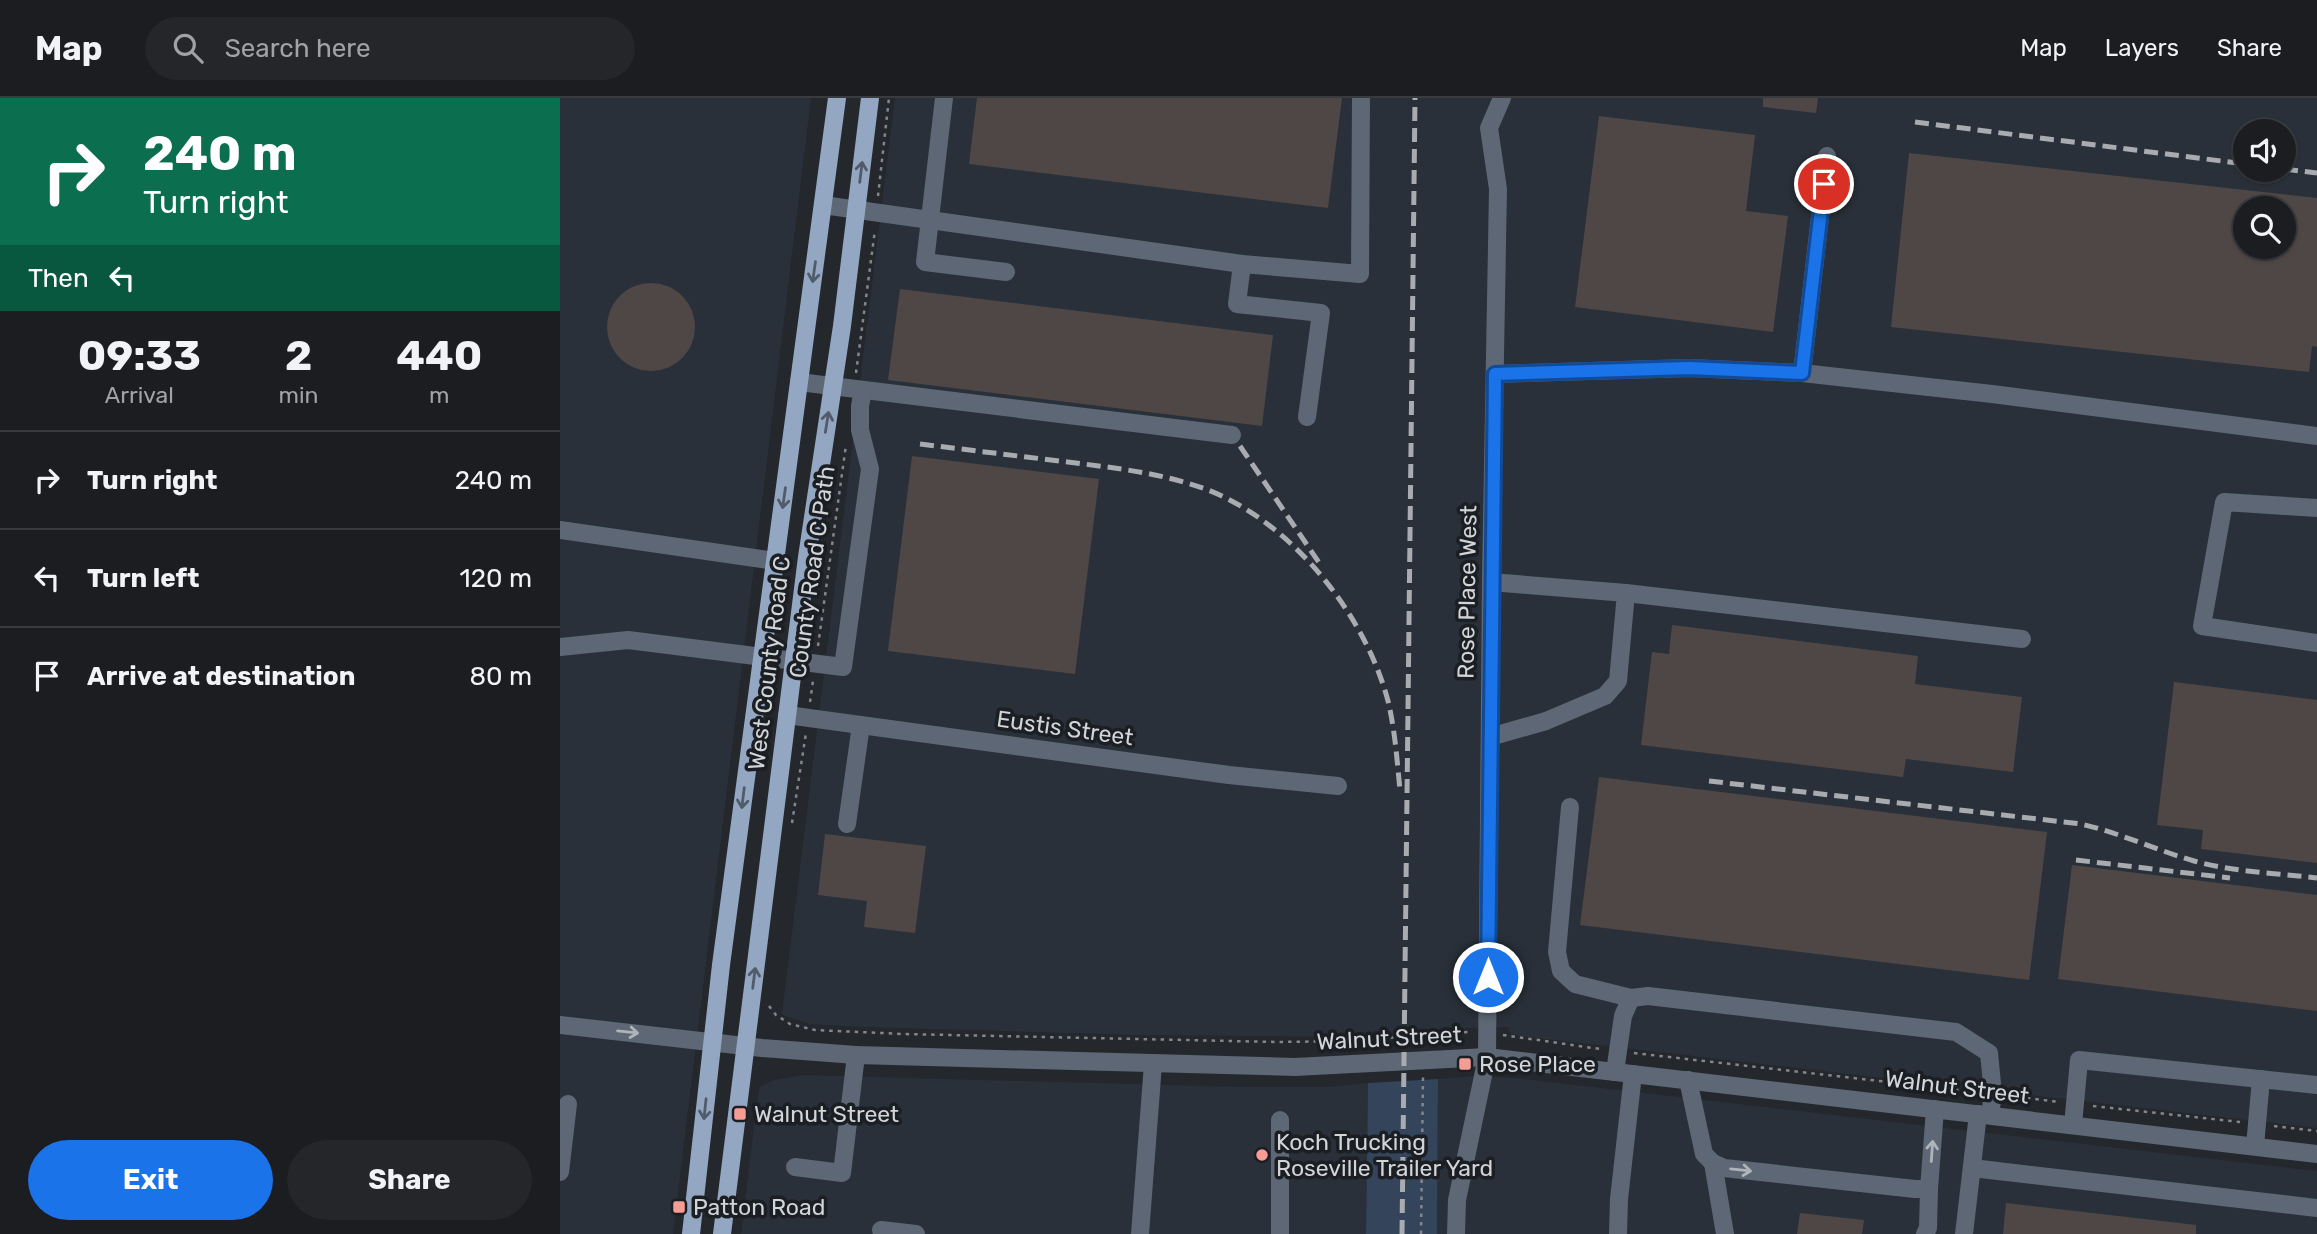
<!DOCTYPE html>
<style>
body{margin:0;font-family:Rubik,sans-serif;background:#24262a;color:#f1f3f6;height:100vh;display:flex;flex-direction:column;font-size:26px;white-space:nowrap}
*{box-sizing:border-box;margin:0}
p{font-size:23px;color:#a0a2a5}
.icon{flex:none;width:38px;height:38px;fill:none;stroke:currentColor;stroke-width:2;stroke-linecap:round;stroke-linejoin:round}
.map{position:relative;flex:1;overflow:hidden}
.side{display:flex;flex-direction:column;background:#1b1d21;width:560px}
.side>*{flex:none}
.banner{background:#0b6e4f;color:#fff;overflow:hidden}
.buttons{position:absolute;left:1673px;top:21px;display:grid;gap:14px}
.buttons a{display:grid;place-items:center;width:63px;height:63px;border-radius:50%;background:#1b1d21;box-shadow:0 2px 5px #0004,0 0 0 2px #393b3f;font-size:35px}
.pin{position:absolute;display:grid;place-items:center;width:60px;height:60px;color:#fff;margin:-30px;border:4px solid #fff;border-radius:50%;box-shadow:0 2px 7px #0007}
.me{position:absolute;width:77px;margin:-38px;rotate:0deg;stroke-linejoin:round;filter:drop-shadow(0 0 5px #0008)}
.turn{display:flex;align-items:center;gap:24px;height:147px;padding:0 28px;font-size:32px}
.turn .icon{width:91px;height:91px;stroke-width:2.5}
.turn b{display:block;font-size:49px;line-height:60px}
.then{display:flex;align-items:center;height:66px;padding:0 28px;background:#0003;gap:14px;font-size:26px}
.eta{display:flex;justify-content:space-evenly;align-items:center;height:119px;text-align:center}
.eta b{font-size:42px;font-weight:700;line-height:49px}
.primary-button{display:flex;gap:14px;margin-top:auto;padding:14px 28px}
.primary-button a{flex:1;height:80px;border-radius:42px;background:#1a73e8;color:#fff;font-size:28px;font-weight:700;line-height:80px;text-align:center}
.primary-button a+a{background:#24262a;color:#f1f3f6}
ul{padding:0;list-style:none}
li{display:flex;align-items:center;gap:21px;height:98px;padding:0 28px;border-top:2px solid #393b3f}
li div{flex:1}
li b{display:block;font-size:26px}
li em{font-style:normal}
header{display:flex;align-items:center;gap:42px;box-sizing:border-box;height:98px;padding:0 35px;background:#1b1d21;border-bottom:2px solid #393b3f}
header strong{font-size:33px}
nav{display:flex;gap:38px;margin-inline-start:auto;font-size:24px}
.search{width:490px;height:63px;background:#24262a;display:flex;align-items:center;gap:18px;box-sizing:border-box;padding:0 24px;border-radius:38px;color:#a0a2a5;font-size:26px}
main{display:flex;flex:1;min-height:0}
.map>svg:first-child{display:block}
</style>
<header>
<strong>Map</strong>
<div class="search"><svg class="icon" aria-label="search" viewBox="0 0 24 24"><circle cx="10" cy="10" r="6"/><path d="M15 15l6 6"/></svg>Search here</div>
<nav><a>Map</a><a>Layers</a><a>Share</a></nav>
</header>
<main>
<section class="side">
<div class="banner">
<div class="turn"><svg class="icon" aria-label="right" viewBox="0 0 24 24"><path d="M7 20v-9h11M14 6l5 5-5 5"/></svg><div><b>240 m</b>Turn right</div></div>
<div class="then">Then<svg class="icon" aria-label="left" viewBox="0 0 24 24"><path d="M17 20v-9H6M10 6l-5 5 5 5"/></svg></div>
</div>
<div class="eta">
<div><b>09:33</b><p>Arrival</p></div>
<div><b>2</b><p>min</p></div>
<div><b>440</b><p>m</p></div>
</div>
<ul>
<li><svg class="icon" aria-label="right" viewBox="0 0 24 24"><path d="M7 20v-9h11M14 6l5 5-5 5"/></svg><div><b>Turn right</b></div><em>240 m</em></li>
<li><svg class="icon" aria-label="left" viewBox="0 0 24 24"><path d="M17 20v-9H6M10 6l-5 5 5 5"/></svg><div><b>Turn left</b></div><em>120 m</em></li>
<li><svg class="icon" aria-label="arrive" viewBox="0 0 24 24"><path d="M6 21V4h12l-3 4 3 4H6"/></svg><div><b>Arrive at destination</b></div><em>80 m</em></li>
</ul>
<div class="primary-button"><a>Exit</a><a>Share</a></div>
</section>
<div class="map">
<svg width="1757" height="1136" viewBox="0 0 1757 1136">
<rect width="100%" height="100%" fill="#24272c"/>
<g fill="#293039" fill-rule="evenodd">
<polygon points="0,0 251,0 113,1136 0,1136"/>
<path d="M335 0H1757V1030L959 938 950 935 948 929 841 932 840 936 806 939 577 937 304 929 250 926 225 918 222 916ZM1685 33H1724V72H1685ZM1685 110H1724V149H1685Z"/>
<polygon points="244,977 680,989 767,989 808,985 806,1136 181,1136 196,1011 200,989 213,982"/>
<polygon points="913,978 956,980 1757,1073 1757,1136 877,1136 878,981"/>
</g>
<polygon fill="#34445a" points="878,981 877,1136 806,1136 808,985"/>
<g fill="#4e4746" fill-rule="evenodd">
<polygon points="417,0 782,0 768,110 409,66"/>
<polygon points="1203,0 1258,0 1256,15 1203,9"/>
<polygon points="1039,18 1195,37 1186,113 1228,118 1213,234 1015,209"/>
<path d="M1349 55 1757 100V249L1752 248 1749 274 1331 229ZM1685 110H1724V149H1685Z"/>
<circle cx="91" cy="229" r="44"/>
<polygon points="340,191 713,237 702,328 328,282"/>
<polygon points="352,358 539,381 515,576 328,553"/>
<polygon points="1112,527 1358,558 1355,586 1462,599 1453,674 1346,661 1343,679 1081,647 1092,554 1109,556"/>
<polygon points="1614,584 1757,602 1757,765 1641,751 1643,732 1597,727"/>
<polygon points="1039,679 1487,734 1469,882 1020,827"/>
<polygon points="265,736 366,748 355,835 304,829 307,803 258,797"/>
<polygon points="1512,767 1757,797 1757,913 1498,881"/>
<polygon points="1446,1105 1636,1127 1636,1136 1443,1136"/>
<polygon points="1240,1115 1304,1122 1302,1136 1237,1136"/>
</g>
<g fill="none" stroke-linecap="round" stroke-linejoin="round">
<g stroke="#83868a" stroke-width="2.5" stroke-dasharray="3.5 5" stroke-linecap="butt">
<polyline points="318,98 329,0"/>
<polyline points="296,275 315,132"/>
<polyline points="258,548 286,347"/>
<polyline points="250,604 253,583"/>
<polyline points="232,725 246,635"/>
<polyline points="209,908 216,917 230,926 255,932 343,936 718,944 793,943 863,937"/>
<polyline points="943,937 1040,951"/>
<polyline points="863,947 863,937 909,934"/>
<polyline points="1074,955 1416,994"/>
<polyline points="1450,998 1499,1004"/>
<polyline points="1533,1008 1680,1024"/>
<polyline points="1714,1028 1757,1033"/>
<polyline points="861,1136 863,978"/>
</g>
<g stroke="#5d6775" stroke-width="18">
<polyline points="384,0 365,164 446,174"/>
<polyline points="263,107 682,166 800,176 801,0"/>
<polyline points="682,166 677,206 761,215 747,319"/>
<polyline points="1242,275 1267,58"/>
<polyline points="935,276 1129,270 1242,275 1432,296 1757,338"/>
<polyline points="239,284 672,337"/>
<polyline points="1757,410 1664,404 1642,528 1757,545"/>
<polyline points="0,432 215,463"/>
<polyline points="1066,495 1462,541"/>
<polyline points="0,549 68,542 283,569 310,371 300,332 300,308 303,292"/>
<polyline points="227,617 669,677 778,688"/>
<polyline points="930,639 986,623 1045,598 1058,583 1066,495 931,484"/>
<polyline points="1010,709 997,854 1001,873 1015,886 1071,900"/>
<polyline points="287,726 301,627"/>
<polyline points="0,927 202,950 296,957 735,969 927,959 1757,1056"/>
<polyline points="1055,974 1063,918 1071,900 1088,898 1396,934 1429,955 1433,996 1430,1017"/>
<polyline points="1128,982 1144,1056 1153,1065 1164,1070 1355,1091 1369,1091 1375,1011"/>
<polyline points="1513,1027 1519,962 1757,987"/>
<polyline points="1695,1048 1701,981"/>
<polyline points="1153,1065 1165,1136"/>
<polyline points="235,1069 282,1075 296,957"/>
<polyline points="1412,1070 1757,1110"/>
<polyline points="0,1074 8,1006"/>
<polyline points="321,1132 356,1136"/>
<polyline points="580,1136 593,966"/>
<polyline points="720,1136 720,1022"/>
<polyline points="896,1136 897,1102 927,959 931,479 938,91 929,30 942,0"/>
<polyline points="1058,1136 1059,1101 1073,976"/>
<polyline points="1365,1136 1368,1130 1369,1091"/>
<polyline points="1404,1136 1418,1016"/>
</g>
<g stroke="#93a7c3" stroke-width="18">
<polyline points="131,1136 161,867 277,0"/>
<polyline points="162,1136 247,459 282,228 310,0"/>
</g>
<g stroke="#a8abaf" stroke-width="5" stroke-dasharray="14 7" stroke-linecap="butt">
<polyline points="1355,24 1685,66"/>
<polyline points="1724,71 1757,75"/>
<path d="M360 346C409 352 458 358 508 364 555 370 603 375 648 392 732 425 805 516 828 603 835 632 837 662 840 692"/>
<polyline points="680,348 762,469"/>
<path d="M1149 683 1521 726C1560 735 1596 752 1634 763 1673 774 1716 775 1757 780"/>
<polyline points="1516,762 1670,780"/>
<polyline points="842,1136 855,0"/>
</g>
</g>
<defs><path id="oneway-shaft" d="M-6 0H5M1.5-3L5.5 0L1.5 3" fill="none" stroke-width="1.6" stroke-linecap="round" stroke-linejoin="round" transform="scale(1.75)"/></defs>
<g stroke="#515c6a">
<use href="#oneway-shaft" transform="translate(301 74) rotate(-83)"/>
<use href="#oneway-shaft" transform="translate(254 174) rotate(98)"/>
<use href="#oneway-shaft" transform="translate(267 324) rotate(-81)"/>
<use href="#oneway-shaft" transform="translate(224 400) rotate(98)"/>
<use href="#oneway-shaft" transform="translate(183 700) rotate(97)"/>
<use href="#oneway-shaft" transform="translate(194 880) rotate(-83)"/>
<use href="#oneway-shaft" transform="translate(145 1011) rotate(96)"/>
</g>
<g stroke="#afb4ba">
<use href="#oneway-shaft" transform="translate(68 934) rotate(6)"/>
<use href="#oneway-shaft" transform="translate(1372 1053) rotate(-86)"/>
<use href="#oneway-shaft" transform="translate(1181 1072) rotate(6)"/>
</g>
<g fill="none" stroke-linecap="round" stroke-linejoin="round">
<g stroke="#114b97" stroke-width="18">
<polyline id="route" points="928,879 935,276 1129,270 1242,275 1264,86"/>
</g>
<use href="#route" stroke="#1a73e8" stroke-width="12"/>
</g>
<g fill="#f59c95" stroke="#1b1e22" stroke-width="2.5">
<rect x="898" y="959" width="14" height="14" rx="3.5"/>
<rect x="173" y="1009" width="14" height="14" rx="3.5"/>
<circle cx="702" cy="1057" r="7"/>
<rect x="112" y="1102" width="14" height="14" rx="3.5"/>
</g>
<g text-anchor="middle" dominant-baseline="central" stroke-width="7" stroke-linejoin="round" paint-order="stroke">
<g font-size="23" fill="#d2d5d8" stroke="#1b1e22">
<text transform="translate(252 474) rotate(-82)">County Road C Path</text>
<text transform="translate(907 494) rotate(-89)">Rose Place West</text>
<text transform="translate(209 565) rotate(-83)">West County Road C</text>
<text transform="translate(505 630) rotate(8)">Eustis Street</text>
<text transform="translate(829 940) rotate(-3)">Walnut Street</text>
<text transform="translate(1397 989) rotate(7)">Walnut Street</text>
</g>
<g font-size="23" fill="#d2d5d8" stroke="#1b1e22" text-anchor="start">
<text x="919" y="966">Rose Place</text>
<text x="194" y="1016">Walnut Street</text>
<text x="716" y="1044">Koch Trucking<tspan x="716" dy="26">Roseville Trailer Yard</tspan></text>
<text x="133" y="1109">Patton Road</text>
</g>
</g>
</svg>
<div class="buttons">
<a><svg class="icon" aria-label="sound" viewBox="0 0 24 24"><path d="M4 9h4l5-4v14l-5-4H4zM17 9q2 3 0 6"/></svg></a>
<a><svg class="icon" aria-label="search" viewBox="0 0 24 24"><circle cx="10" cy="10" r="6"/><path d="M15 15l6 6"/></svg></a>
</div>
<div class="pin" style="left:1264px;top:86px;background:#d93025"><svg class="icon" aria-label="arrive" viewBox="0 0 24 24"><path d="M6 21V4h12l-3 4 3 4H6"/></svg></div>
<svg class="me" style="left:928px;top:879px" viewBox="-20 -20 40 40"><circle r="17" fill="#1a73e8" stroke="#fff" stroke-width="3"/><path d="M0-11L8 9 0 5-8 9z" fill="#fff"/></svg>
</div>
</main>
